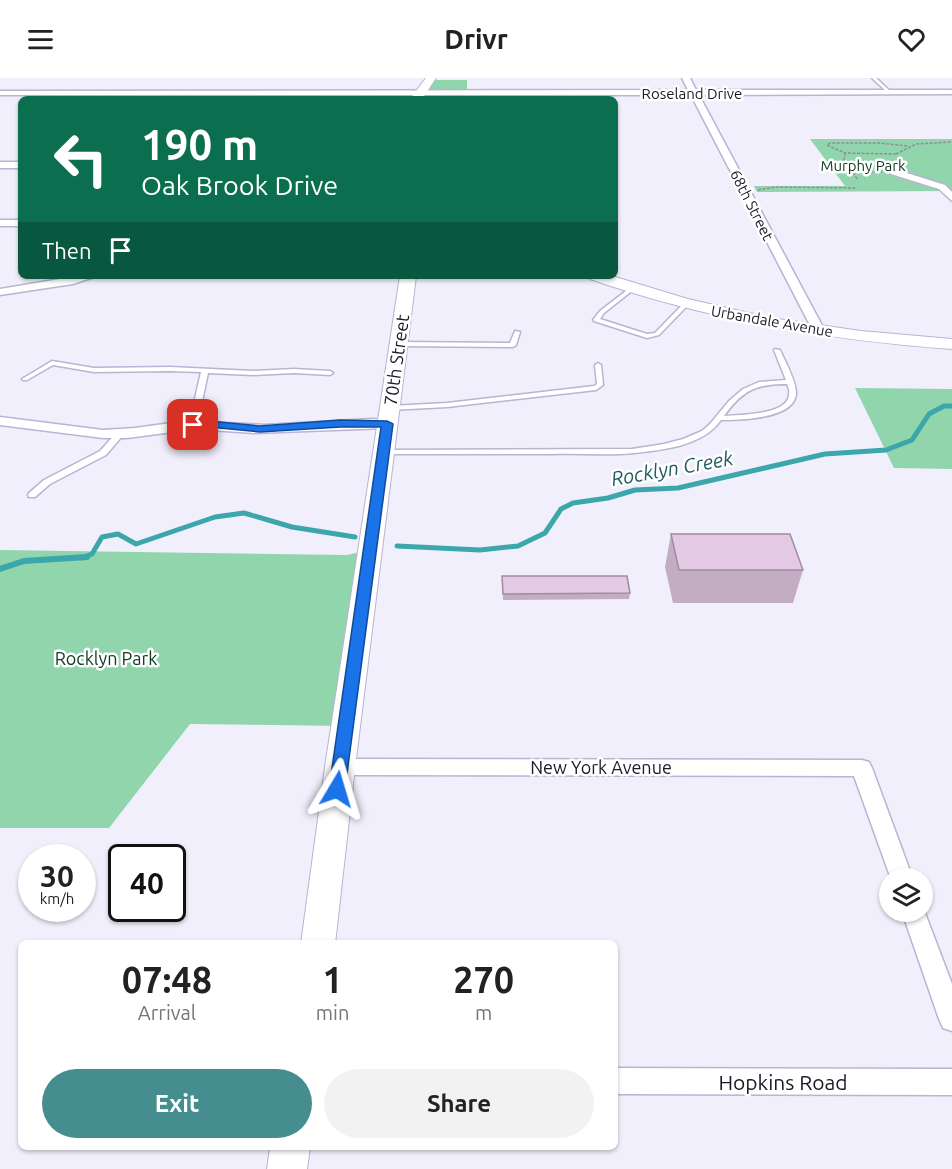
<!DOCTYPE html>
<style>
body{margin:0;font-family:Ubuntu,sans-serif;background:#f2f2f2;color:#222;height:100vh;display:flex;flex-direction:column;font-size:22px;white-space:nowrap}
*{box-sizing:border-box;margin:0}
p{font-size:20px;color:#767676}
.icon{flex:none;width:33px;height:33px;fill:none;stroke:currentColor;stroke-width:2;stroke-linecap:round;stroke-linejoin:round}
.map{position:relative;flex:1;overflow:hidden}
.details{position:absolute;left:18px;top:862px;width:600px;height:210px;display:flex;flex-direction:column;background:#fff;border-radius:9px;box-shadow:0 2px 4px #0004}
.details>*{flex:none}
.guide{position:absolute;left:18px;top:18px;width:600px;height:183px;border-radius:9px;box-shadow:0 2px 4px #0004;background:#0b6e4f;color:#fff;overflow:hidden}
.controls{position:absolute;left:879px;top:790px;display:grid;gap:12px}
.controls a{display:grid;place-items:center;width:54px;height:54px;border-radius:50%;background:#fff;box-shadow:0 2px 4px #0004;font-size:30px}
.speed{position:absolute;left:18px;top:766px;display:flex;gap:12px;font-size:30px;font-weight:700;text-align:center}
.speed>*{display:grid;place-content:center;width:78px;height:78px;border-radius:50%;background:#fff;box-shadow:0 2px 4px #0004;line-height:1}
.speed small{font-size:15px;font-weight:400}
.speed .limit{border:3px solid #111;border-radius:9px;background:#fff;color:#111}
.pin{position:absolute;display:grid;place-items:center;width:51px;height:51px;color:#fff;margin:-26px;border-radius:12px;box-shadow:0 3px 9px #0006}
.me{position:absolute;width:66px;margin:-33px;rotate:7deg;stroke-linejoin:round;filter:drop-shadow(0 0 4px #0008)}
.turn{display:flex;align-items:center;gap:21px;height:126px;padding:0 24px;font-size:27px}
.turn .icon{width:78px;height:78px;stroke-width:2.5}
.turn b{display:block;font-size:42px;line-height:51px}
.then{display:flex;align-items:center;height:57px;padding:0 24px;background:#0003;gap:12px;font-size:22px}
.eta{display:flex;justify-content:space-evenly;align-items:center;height:102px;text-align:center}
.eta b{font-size:36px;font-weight:600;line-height:42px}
.action{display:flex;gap:12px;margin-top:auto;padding:12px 24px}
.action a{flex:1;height:69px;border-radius:36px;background:#458d8e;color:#fff;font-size:24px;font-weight:600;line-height:69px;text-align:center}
.action a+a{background:#f2f2f2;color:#222}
header{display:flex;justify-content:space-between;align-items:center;height:78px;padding:0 24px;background:#fff;font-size:27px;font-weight:600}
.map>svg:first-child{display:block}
</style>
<header><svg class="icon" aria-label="menu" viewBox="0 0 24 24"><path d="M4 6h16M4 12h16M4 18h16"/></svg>Drivr<svg class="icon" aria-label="heart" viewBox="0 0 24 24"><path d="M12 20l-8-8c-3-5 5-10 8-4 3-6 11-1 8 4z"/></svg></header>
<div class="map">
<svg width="952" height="1091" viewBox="0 0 952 1091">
<rect width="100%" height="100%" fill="#f2effd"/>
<g fill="#90d5ac">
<polygon points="430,2 467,2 467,15 422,15"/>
<polygon points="810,61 952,61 952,113 757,114 754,108 845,108"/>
<polygon points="855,310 952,311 952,391 894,390"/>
<polygon points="0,472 347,477 370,472 345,648 190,646 109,750 0,750"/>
</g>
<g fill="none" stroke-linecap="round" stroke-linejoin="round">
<g stroke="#3ba7ab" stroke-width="5">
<polyline points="397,468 480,472 518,468 545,455 561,431 573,425 608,420 635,412 678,410 825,376 886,372 912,362 929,336 944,328 952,328"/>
<polyline points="81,480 92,476 102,459 118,456 136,466 215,439 244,435 292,449 355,459"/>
</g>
<polyline stroke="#3ba7ab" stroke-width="6" points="0,491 24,483 87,479"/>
<g stroke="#b9b3d4" stroke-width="3">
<g id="lane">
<polygon points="872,0 876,0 890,13 890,15 888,15"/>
<polygon points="631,209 633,210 633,212 604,235 600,241 647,256 655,255 683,226 688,227 659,257 647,260 594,243 593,242 600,233"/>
<polygon points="515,253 520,254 516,267 513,269 398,268 395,266 398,264 510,265"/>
<path d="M775 271 780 272C785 283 797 305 796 316 794 341 739 342 721 342 703 368 663 372 634 375 607 378 579 375 552 376 496 376 439 376 383 376L379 374 383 372 632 371 664 366 683 361 702 353 710 346 729 323 743 311 759 304 786 302 774 272ZM787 306C788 308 790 313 789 316 789 337 739 337 724 338 743 312 756 306 787 306Z"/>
<polygon points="52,283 94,290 170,289 253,293 294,291 330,293 333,295 330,297 294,295 253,297 208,295 197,347 193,349 189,347 201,294 170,293 94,294 53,287 27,302 23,302 22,301"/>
<polygon points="598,285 601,287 603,307 596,312 447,329 390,332 387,330 390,328 447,325 594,308 597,306 595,287"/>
<polygon points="117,354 120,354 124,356 106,377 50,406 35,419 29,419 28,417 29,415 44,402 100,373"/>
</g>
</g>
<g stroke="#b9b3d4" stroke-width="3">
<g id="street">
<polygon points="682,0 690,0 696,12 952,12 952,16 699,17 825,253 823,256 819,257 813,253 691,17 0,17 0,13 688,12"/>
<rect x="0" y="84" width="21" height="6"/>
<polygon points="894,91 945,107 952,114 952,123 939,111 891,96 891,92"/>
<rect x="0" y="142" width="21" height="6"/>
<polygon points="78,198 97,198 73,206 0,217 0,211"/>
<polygon points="0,339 103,352 135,350 186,343 264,347 372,341 387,342 394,346 387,350 254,355 196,351 127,360 103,360 0,347"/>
<polygon points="340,681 862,682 869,684 872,690 913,801 891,801 854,698 340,697 333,695 330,689 333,683"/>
<polygon points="922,827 952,906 952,953 943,950 939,941 902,834 922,834"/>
<polygon points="615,990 952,991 952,1017 615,1016"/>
</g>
</g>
<g stroke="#b9b3d4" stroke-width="2">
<g id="secondary">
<polygon points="426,0 436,0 422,21 410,21"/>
<polygon points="400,198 416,198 355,689 335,866 301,866 325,689"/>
<path d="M588 198H612L688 221 771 240 861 253 952 261V271C828 262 708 242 590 201Z"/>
<polygon points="270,1070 310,1070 307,1091 267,1091"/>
</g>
</g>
<g stroke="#908d9b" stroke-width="1.5" stroke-dasharray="3 1.5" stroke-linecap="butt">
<polyline points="845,75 844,82 858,102"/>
<polyline points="896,76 845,75 827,67 830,65 879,65 908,68"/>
<polyline points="896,76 916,66 952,64"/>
<polyline points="852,94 882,94"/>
<polyline points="758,112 776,109 857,110"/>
</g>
<use href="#lane" fill="#fff" fill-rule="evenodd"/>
<use href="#street" fill="#fff" fill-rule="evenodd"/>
<use href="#secondary" fill="#fff" fill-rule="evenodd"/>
</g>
<g fill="#c3adc3">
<polygon points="671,456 803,492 793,525 673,525 665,489"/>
<polygon points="502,498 630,515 629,521 503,522"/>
</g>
<g fill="#e3c9e3" stroke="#9f8d9f" stroke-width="1.5">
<polygon points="671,456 790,456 803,492 679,492"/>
<polygon points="502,498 627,498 630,515 503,516"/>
</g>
<polygon fill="#1a73e8" stroke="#114b97" stroke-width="1.5" points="340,342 387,343 393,346 345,711 343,716 337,717 331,716 329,711 381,349 340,349 260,354 209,349 193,350 187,347 193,343 209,343 260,348"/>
<g text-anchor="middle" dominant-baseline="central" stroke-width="5" stroke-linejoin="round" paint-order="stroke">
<g font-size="15" fill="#1c1925" stroke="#fff">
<text x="692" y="15">Roseland Drive</text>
<text transform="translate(752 127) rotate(63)">68th Street</text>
<text transform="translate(772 243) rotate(10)">Urbandale Avenue</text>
</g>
<g font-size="15" fill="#0f3924" stroke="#fff">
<text x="863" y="87">Murphy Park</text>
</g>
<g font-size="18" fill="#1c1925" stroke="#fff">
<text transform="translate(396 282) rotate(-82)">70th Street</text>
<text x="601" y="689">New York Avenue</text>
</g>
<g font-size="18" fill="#0f3924" stroke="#fff">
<text x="106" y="580">Rocklyn Park</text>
</g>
<g font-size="20" font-style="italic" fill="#205b5d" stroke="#fff">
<text transform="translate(672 390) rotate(-10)">Rocklyn Creek</text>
</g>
<g font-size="21" fill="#1c1925" stroke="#fff">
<text x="783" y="1004">Hopkins Road</text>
</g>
</g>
</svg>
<div class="controls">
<a><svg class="icon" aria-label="layers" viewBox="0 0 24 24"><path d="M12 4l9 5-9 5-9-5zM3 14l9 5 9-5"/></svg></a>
</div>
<div class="speed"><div>30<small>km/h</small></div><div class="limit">40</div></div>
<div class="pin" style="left:193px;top:347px;background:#d93025"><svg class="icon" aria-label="arrive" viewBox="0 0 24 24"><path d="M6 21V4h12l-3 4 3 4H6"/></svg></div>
<svg class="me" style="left:337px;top:711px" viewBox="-20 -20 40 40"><path d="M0-17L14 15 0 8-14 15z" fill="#1a73e8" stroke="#fff" stroke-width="4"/></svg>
<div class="guide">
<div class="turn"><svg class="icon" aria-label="left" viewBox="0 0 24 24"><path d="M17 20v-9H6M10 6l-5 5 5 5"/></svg><div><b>190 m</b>Oak Brook Drive</div></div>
<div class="then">Then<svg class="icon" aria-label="arrive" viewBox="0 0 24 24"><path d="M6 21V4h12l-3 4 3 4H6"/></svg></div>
</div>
<section class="details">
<div class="eta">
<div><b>07:48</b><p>Arrival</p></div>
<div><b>1</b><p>min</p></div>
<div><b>270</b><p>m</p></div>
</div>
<div class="action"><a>Exit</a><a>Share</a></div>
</section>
</div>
